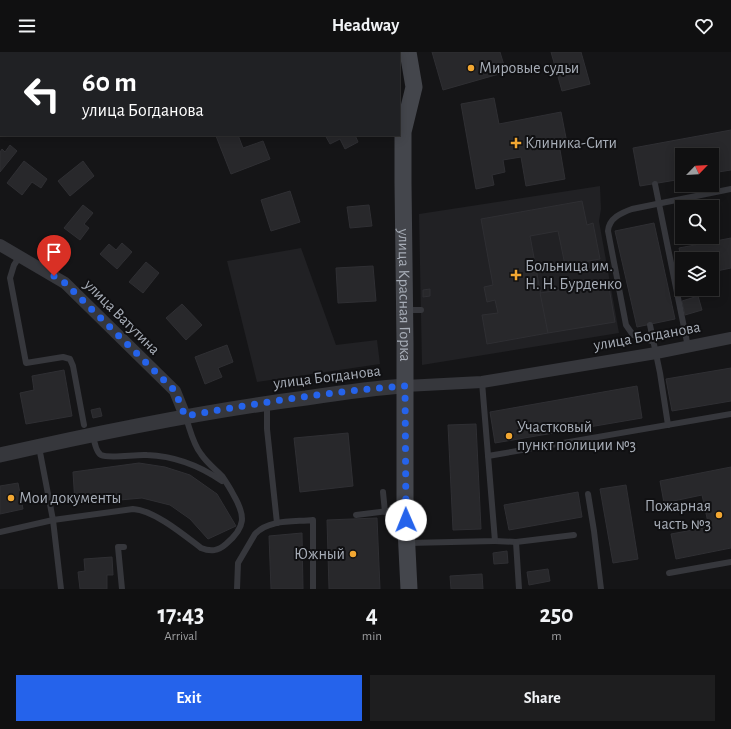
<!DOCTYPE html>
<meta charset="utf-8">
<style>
body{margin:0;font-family:"Alegreya Sans",sans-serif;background:#1e1e1f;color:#f1f3f6;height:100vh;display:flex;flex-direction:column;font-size:15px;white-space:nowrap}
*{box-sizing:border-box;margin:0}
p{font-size:13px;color:#9c9d9f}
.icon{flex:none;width:22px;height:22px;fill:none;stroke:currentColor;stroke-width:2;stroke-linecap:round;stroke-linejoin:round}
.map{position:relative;height:537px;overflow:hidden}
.details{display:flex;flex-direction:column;background:#101011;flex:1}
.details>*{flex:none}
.hud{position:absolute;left:0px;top:0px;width:400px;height:84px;box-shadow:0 2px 10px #0003,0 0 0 1px #303031;background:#202124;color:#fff;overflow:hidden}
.needle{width:26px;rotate:65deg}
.buttons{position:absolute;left:675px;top:96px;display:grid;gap:8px}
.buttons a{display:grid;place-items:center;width:44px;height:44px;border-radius:0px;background:#101011;box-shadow:0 2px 10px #0003,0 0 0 1px #303031;font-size:20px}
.pin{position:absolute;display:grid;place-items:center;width:34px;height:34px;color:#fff;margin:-41px -17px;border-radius:50% 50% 50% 0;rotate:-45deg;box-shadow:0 0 4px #0007}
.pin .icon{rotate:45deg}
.me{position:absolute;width:44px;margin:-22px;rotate:359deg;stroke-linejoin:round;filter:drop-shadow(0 0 3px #0008)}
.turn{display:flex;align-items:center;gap:14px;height:84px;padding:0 16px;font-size:18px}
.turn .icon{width:52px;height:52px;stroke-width:2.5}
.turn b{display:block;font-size:28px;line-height:34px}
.eta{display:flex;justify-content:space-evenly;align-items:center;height:68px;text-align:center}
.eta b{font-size:24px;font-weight:700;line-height:28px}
.cta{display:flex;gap:8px;margin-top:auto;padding:8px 16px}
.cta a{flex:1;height:46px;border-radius:0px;background:#2563eb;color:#fff;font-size:16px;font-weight:700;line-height:46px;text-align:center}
.cta a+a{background:#1e1e1f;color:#f1f3f6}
header{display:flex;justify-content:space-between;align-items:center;height:52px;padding:0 16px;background:#101011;font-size:18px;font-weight:700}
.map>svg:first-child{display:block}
</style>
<header><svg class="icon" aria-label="menu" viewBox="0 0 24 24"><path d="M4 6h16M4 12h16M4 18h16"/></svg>Headway<svg class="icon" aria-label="heart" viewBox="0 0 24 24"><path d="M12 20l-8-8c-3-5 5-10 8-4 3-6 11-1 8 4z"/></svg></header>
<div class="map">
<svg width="731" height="537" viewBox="0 0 731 537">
<rect width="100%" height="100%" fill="#151517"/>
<g fill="#212124">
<polygon points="600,134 601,157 599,169 619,281 422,313 419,162"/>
<polygon points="301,196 336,293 377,288 380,312 257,330 227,209"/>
</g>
<g fill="#28282b" stroke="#2f2f33">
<rect x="284" y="0" width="41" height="1"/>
<polygon points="432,0 500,0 506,20 443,38"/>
<polygon points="551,0 581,0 590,32 562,39"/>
<polygon points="494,46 499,72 561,60 567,91 559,92 565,127 526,134 521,105 503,108 505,120 492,123 494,133 476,137 461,52"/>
<polygon points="731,78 731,118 712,121 712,103 682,103 682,127 640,134 633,96"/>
<polygon points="219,83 238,83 243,96 263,89 270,107 231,122 216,84"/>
<polygon points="325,83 355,83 358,90 345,97 340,87 330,92"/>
<polygon points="10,93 17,99 0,120 0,100 2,97 5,100"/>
<polygon points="24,109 47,127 41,136 32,130 22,143 7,131"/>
<polygon points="83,109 94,124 70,144 58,129"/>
<polygon points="290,139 300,170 271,179 261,148"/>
<polygon points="582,149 587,173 593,171 600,207 565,213 558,179 530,184 548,281 487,292 482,263 498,261 495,248 487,250 484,235 493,233 481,167"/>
<polygon points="83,153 93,161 84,172 89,176 80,188 64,176"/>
<polygon points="369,153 372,174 350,176 347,155"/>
<polygon points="654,171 675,267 637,275 615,179"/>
<polygon points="731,186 731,216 712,220 712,207 682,207 682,210 679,196"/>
<polygon points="122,191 132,200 117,217 100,202 109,192 116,198"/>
<polygon points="146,210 159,221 143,241 129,230"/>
<polygon points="373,214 376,249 338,251 336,216"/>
<polygon points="608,230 615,270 548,281 540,241"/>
<polygon points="430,237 430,244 423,245 423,238"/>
<polygon points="698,244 702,258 685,263 682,249"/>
<polygon points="182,252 202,273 186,288 166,266"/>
<polygon points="227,293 233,310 218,316 222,325 205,332 195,305"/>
<polygon points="731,316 731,349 672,359 666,327"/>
<polygon points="64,318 72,364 26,372 20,341 34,338 32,324"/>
<polygon points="637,334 642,366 495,391 490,360"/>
<polygon points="100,356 102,364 93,366 91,358"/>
<polygon points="476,372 481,477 453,478 448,373"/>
<polygon points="348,381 353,434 300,440 294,386"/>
<polygon points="139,411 165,415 190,423 217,442 236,474 208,487 190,467 170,453 142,446 75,452 73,420"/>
<polygon points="731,415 731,496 676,507 671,482 709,475 702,443 664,451 660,429"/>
<polygon points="18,431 23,457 0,462 0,434"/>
<polygon points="626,433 638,507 613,511 600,437"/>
<polygon points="578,440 582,465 509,478 504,453"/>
<polygon points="377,466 380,537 329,537 327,468"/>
<polygon points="302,481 303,537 271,537 269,484"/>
<polygon points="507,499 508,511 494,512 493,501"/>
<polygon points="112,505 113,523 107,523 107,537 80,537 78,520 85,519 84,507"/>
<polygon points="548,517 550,529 529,533 527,520"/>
<polygon points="482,522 483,537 451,537 450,524"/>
</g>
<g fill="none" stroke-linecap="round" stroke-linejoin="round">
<g stroke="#36373c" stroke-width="6">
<polyline points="655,132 688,295"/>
<polyline points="20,204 14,213 10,226 26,311 63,305 70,307 73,314 84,373"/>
<polyline points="406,258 421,258"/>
<polyline points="650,273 660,321 668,373"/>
<path d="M654 290 633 283 626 273 608 179C609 166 621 161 632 157L731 137"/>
<polyline points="267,351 267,377 277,471"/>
<path d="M93 383C94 389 96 400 101 403 110 407 136 402 147 403 174 404 200 414 222 429"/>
<path d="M39 395 53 468 133 457C154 458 184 483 201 496 211 500 218 499 226 492 246 475 246 464 233 442 230 436 226 430 222 424 215 417 207 411 201 402 193 392 190 377 186 366"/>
<polyline points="488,404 731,362"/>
<polyline points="383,440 385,460"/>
<polyline points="588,442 594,479 601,537"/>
<polyline points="356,463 404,457"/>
<polyline points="0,480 53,468 61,537"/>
<polyline points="495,489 516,490 574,483"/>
<polyline points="516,490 519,537"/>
<polyline points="408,491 495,489 482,330"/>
<polyline points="669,521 731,510"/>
<polyline points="122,537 118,495 124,495"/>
<path d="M237 537 238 511 255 482C269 467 294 470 313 468V537"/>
</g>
<g stroke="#36373c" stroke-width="12">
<polyline points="0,193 65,231 175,339 185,364"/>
<polyline points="405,334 482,330 656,301 731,286"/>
</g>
<path stroke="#36373c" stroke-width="15" d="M0 403C101 380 203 359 306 346 339 341 372 336 405 334"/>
<path stroke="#44464c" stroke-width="17" id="s1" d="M408 0 414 35 403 80V131L405 291V457L409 537"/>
</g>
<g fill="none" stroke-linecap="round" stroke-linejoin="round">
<path stroke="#2563eb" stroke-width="7" stroke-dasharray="0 12.6" d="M54 224 65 231 175 339 185 364C258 351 332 339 405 334L406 468"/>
</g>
<g fill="#f2a732" stroke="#101012" stroke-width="1.5">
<circle cx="471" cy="16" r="4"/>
<path d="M514 85h4v4h4v4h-4v4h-4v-4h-4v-4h4z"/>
<path d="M514 217h4v4h4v4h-4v4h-4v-4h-4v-4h4z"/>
<circle cx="509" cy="384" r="4"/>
<circle cx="11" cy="446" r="4"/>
<circle cx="719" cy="463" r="4"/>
<circle cx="353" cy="502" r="4"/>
</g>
<g text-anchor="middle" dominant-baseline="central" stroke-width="4" stroke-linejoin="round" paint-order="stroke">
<g font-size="16" fill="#a7adb7" stroke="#101012" text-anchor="start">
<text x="479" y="16">Мировые судьи</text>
<text x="525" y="91">Клиника-Сити</text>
<text x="525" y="214">Больница им.<tspan x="525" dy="18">Н. Н. Бурденко</tspan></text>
<text x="517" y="375">Участковый<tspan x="517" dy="18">пункт полиции №3</tspan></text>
<text x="19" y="446">Мои документы</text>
<text x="711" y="454" text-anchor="end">Пожарная<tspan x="711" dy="18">часть №3</tspan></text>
<text x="345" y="502" text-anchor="end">Южный</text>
</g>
<g font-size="16" fill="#a7adb7" stroke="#101012">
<text stroke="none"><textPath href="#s1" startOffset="245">улица Красная Горка</textPath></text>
<text transform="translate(122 265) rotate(45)">улица Ватутина</text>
<text transform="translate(647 284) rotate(-10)">улица Богданова</text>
<text transform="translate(327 325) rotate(-7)">улица Богданова</text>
</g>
</g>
</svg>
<div class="buttons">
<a><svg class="needle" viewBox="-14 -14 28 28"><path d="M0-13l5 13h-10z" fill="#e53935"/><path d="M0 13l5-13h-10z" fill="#9c9d9f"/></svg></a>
<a><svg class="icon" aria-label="search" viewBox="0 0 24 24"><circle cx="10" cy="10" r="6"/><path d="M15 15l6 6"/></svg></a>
<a><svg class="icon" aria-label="layers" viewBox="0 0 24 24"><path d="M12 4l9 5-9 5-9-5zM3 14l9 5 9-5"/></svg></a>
</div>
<div class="pin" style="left:54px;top:224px;background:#d93025"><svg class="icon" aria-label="arrive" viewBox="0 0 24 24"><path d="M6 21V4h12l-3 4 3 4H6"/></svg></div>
<svg class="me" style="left:406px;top:468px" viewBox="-20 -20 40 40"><circle r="19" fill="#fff"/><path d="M0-13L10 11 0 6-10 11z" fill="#2563eb"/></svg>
<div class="hud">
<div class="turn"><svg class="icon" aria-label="left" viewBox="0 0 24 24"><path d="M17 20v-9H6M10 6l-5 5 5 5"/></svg><div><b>60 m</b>улица Богданова</div></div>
</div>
</div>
<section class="details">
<div class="eta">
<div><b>17:43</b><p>Arrival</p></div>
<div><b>4</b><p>min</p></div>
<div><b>250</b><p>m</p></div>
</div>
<div class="cta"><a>Exit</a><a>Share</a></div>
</section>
